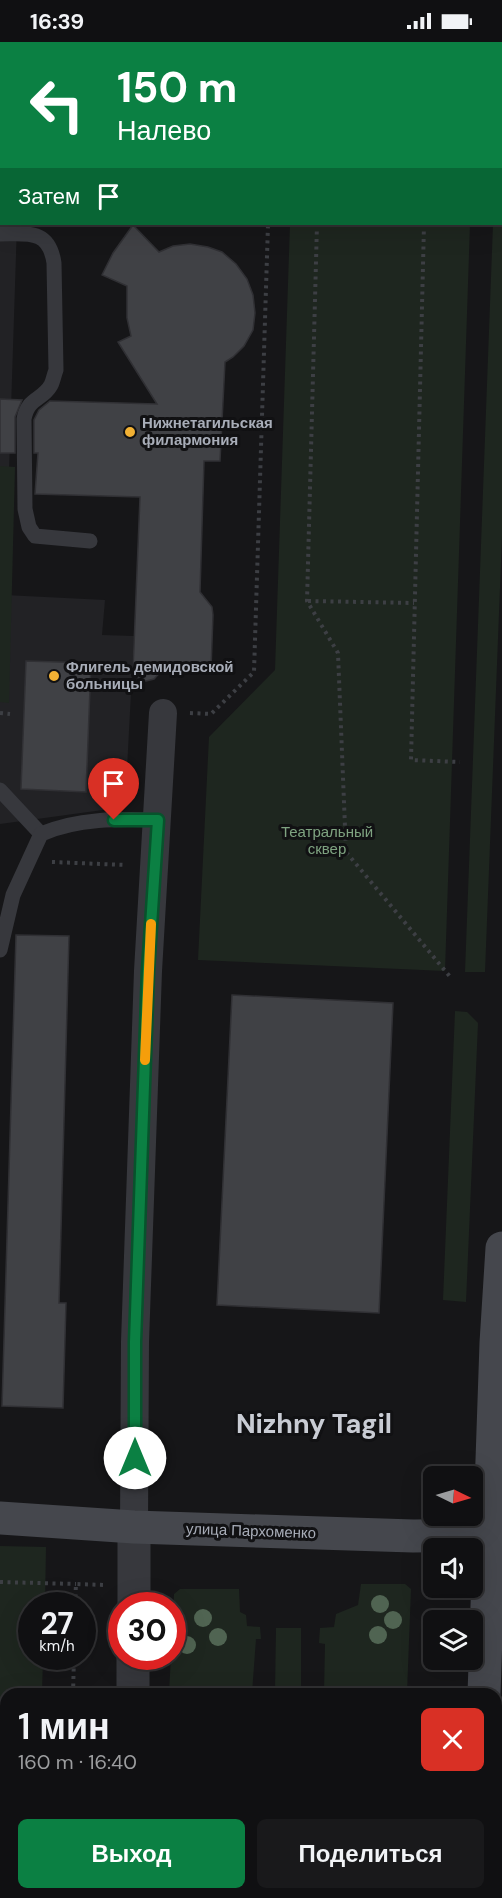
<!DOCTYPE html>
<html lang="ru">
<meta charset="utf-8">
<style>
body{margin:0;font-family:"DM Sans",sans-serif;background:#19191b;color:#f1f3f6;height:100vh;display:flex;flex-direction:column;font-size:22px;white-space:nowrap}
*{box-sizing:border-box;margin:0}
p{font-size:20px;color:#9c9d9f}
.icon{flex:none;width:33px;height:33px;fill:none;stroke:currentColor;stroke-width:2;stroke-linecap:round;stroke-linejoin:round}
.map{position:relative;flex:1;overflow:hidden}
.side{position:absolute;left:0px;top:1646px;width:502px;height:212px;display:flex;flex-direction:column;background:#101012;border-radius:18px 18px 0 0;box-shadow:0 6px 24px #0002,0 0 0 2px #303032}
.side>*{flex:none}
.banner{position:absolute;left:0px;top:0px;width:502px;height:183px;box-shadow:0 6px 24px #0002,0 0 0 2px #303032;background:#0b8043;color:#fff;overflow:hidden}
.needle{width:39px;rotate:95deg}
.fabs{position:absolute;left:423px;top:1424px;display:grid;gap:12px}
.fabs a{display:grid;place-items:center;width:60px;height:60px;border-radius:9px;background:#101012;box-shadow:0 6px 24px #0002,0 0 0 2px #303032;font-size:30px}
.speed{position:absolute;left:18px;top:1550px;display:flex;gap:12px;font-size:30px;font-weight:700;text-align:center}
.speed>*{display:grid;place-content:center;width:78px;height:78px;border-radius:50%;background:#101012;box-shadow:0 6px 24px #0002,0 0 0 2px #303032;line-height:1}
.speed small{font-size:15px;font-weight:400}
.speed .limit{border:9px solid #d22;background:#fff;color:#111}
.pin{position:absolute;display:grid;place-items:center;width:51px;height:51px;color:#fff;margin:-62px -26px;border-radius:50% 50% 50% 0;rotate:-45deg;box-shadow:0 0 6px #0007}
.pin .icon{rotate:45deg}
.me{position:absolute;width:66px;margin:-33px;rotate:0deg;stroke-linejoin:round;filter:drop-shadow(0 0 4px #0008)}
.turn{display:flex;align-items:center;gap:21px;height:126px;padding:0 18px;font-size:27px}
.turn .icon{width:78px;height:78px;stroke-width:2.5}
.turn b{display:block;font-size:42px;line-height:51px}
.then{display:flex;align-items:center;height:57px;padding:0 18px;background:#0003;gap:12px;font-size:22px}
.round{display:grid;place-items:center;flex:none;width:63px;height:63px;border-radius:9px;background:#19191b}
.summary{display:flex;align-items:center;justify-content:space-between;height:102px;padding:0 18px}
h1{font-size:36px;font-weight:600;line-height:45px}
.action{display:flex;gap:12px;margin-top:auto;padding:12px 18px}
.action a{flex:1;height:69px;border-radius:9px;background:#0b8043;color:#fff;font-size:24px;font-weight:600;line-height:69px;text-align:center}
.action a+a{background:#19191b;color:#f1f3f6}
.status{display:flex;justify-content:space-between;align-items:center;height:42px;padding:0 30px;background:#101012;direction:ltr}
.status svg{height:16px;fill:currentColor}
.map>svg:first-child{display:block}
</style>
<div class="status"><b>16:39</b><svg viewBox="0 0 49 12"><path d="M0 12V9h3v3zM5 12V6h3v6zM10 12V3h3v9zM15 12V0h3v12zM26 1h20v11H26zM47 4h2v5h-2z"/></svg></div>
<div class="map">
<svg width="502" height="1856" viewBox="0 0 502 1856">
<rect width="100%" height="100%" fill="#161618"/>
<polygon fill="#222225" points="0,170 1,170 2,182 17,182 5,553 105,558 102,593 134,594 125,765 0,782"/>
<g fill="#1e261f">
<rect x="296" y="0" width="180" height="2"/>
<polygon points="499,0 502,0 502,494 485,930 465,930 493,182 501,182 501,2"/>
<polygon points="290,182 470,182 445,929 198,918 209,695 275,628"/>
<polygon points="0,424 15,425 9,661 0,660"/>
<polygon points="455,969 467,970 478,981 466,1260 443,1258"/>
<polygon points="0,1504 46,1505 45,1563 32,1563 32,1614 43,1614 42,1651 6,1652 6,1851 37,1851 37,1856 0,1856"/>
<polygon points="361,1542 405,1542 411,1547 407,1651 324,1651 325,1602 319,1601 320,1586 334,1585 336,1572 358,1563"/>
<polygon points="180,1547 239,1547 240,1570 246,1573 247,1584 260,1585 261,1597 256,1597 252,1651 169,1651 171,1614 172,1614 174,1552"/>
<polygon points="276,1586 301,1586 301,1651 275,1651"/>
<rect x="161" y="1851" width="83" height="5"/>
<rect x="317" y="1851" width="84" height="5"/>
</g>
<g fill="#404145" stroke="#303034" stroke-width="1.5">
<polygon points="133,183 159,210 173,204 190,202 208,205 222,210 236,222 247,237 253,253 255,271 253,288 244,304 233,315 225,320 220,419 204,419 200,550 212,565 213,573 211,627 165,625 154,637 146,639 138,636 133,628 140,455 35,452 38,411 34,411 34,378 39,368 50,359 157,362 118,300 131,294 127,276 127,244 102,233 113,211"/>
<polygon points="0,357 22,358 15,375 15,411 0,411"/>
<polygon points="26,619 91,621 86,750 21,747"/>
<polygon points="16,893 69,894 59,1261 66,1261 63,1366 2,1364"/>
<polygon points="232,953 393,961 379,1271 217,1263"/>
</g>
<g fill="none" stroke-linecap="round" stroke-linejoin="round">
<g stroke="#3d3f44" stroke-width="4" stroke-dasharray="3 4.5" stroke-linecap="butt">
<polyline points="273,2 273,0"/>
<polyline points="321,2 321,0"/>
<polyline points="384,2 385,0"/>
<polyline points="429,2 429,0"/>
<polyline points="317,182 307,559 338,611 346,810 452,937"/>
<polyline points="424,182 411,718 460,720"/>
<polyline points="308,559 414,561"/>
<polyline points="0,671 10,672"/>
<polyline points="190,671 211,672 254,630 268,182"/>
<polyline points="52,820 126,823"/>
<polyline points="0,1540 76,1542"/>
<polyline points="75,1563 76,1542 105,1543"/>
<polyline points="73,1652 74,1614"/>
<polyline points="0,1731 6,1731"/>
</g>
<g stroke="#37383d" stroke-width="15">
<path d="M0 192C28 192 49 187 54 221L56 328C54 333 53 339 51 343 42 359 28 355 24 377L25 467 29 485 35 494 90 499"/>
<polyline points="0,748 41,792"/>
<path d="M0 908 13 853 41 792C78 776 118 777 158 778"/>
</g>
<polyline stroke="#37383d" stroke-width="28" points="134,1485 135,1300 148,929 163,671"/>
<g stroke="#37383d" stroke-width="33">
<polyline points="134,1563 134,1485"/>
<polyline points="133,1652 133,1614"/>
<polyline points="129,1856 129,1851"/>
</g>
<g stroke="#45474d" stroke-width="33">
<polyline points="0,1476 134,1485 413,1494 502,1493"/>
<polyline points="484,1652 496,1301 502,1206"/>
<polyline points="496,1830 502,1855"/>
</g>
</g>
<g fill="#506452">
<circle cx="380" cy="1562" r="9"/>
<circle cx="203" cy="1576" r="9"/>
<circle cx="393" cy="1578" r="9"/>
<circle cx="378" cy="1593" r="9"/>
<circle cx="218" cy="1595" r="9"/>
<circle cx="187" cy="1603" r="9"/>
</g>
<g fill="none" stroke-linecap="round" stroke-linejoin="round">
<g stroke="#07532c" stroke-width="15">
<polyline id="route" points="114,778 158,778 148,929 135,1300 135,1416"/>
</g>
<use href="#route" stroke="#0b8043" stroke-width="10"/>
<polyline stroke="#f59e0b" stroke-width="10" points="145,1018 151,882"/>
</g>
<g fill="#f2b134" stroke="#111113" stroke-width="2">
<circle cx="130" cy="390" r="6"/>
<circle cx="54" cy="634" r="6"/>
</g>
<g text-anchor="middle" dominant-baseline="central" stroke-width="6" stroke-linejoin="round" paint-order="stroke">
<g font-size="15" font-weight="bold" fill="#a8adb8" stroke="#111113" text-anchor="start">
<text x="142" y="381">Нижнетагильская<tspan x="142" dy="17">филармония</tspan></text>
<text x="66" y="625">Флигель демидовской<tspan x="66" dy="17">больницы</tspan></text>
</g>
<g font-size="15" fill="#7fa381" stroke="#111113">
<text x="327" y="790">Театральный<tspan x="327" dy="17">сквер</tspan></text>
</g>
<g font-size="15" fill="#a8adb8" stroke="#111113">
<text transform="translate(251 1489) rotate(2)">улица Пархоменко</text>
</g>
<g font-size="27" font-weight="bold" fill="#c9ccd4" stroke="#111113">
<text x="314" y="1381">Nizhny Tagil</text>
</g>
</g>
</svg>
<div class="fabs">
<a><svg class="needle" viewBox="-14 -14 28 28"><path d="M0-13l5 13h-10z" fill="#e53935"/><path d="M0 13l5-13h-10z" fill="#9c9d9f"/></svg></a>
<a><svg class="icon" aria-label="sound" viewBox="0 0 24 24"><path d="M4 9h4l5-4v14l-5-4H4zM17 9q2 3 0 6"/></svg></a>
<a><svg class="icon" aria-label="layers" viewBox="0 0 24 24"><path d="M12 4l9 5-9 5-9-5zM3 14l9 5 9-5"/></svg></a>
</div>
<div class="speed"><div>27<small>km/h</small></div><div class="limit">30</div></div>
<div class="pin" style="left:114px;top:778px;background:#d93025"><svg class="icon" aria-label="arrive" viewBox="0 0 24 24"><path d="M6 21V4h12l-3 4 3 4H6"/></svg></div>
<svg class="me" style="left:135px;top:1416px" viewBox="-20 -20 40 40"><circle r="19" fill="#fff"/><path d="M0-13L10 11 0 6-10 11z" fill="#0b8043"/></svg>
<div class="banner">
<div class="turn"><svg class="icon" aria-label="left" viewBox="0 0 24 24"><path d="M17 20v-9H6M10 6l-5 5 5 5"/></svg><div><b>150 m</b>Налево</div></div>
<div class="then">Затем<svg class="icon" aria-label="arrive" viewBox="0 0 24 24"><path d="M6 21V4h12l-3 4 3 4H6"/></svg></div>
</div>
<section class="side">
<div class="summary"><div><h1>1 мин</h1><p>160 m · 16:40</p></div><a class="round" style="background:#d93025;color:#fff"><svg class="icon" aria-label="close" viewBox="0 0 24 24"><path d="M6 6l12 12M18 6L6 18"/></svg></a></div>
<div class="action"><a>Выход</a><a>Поделиться</a></div>
</section>
</div>
